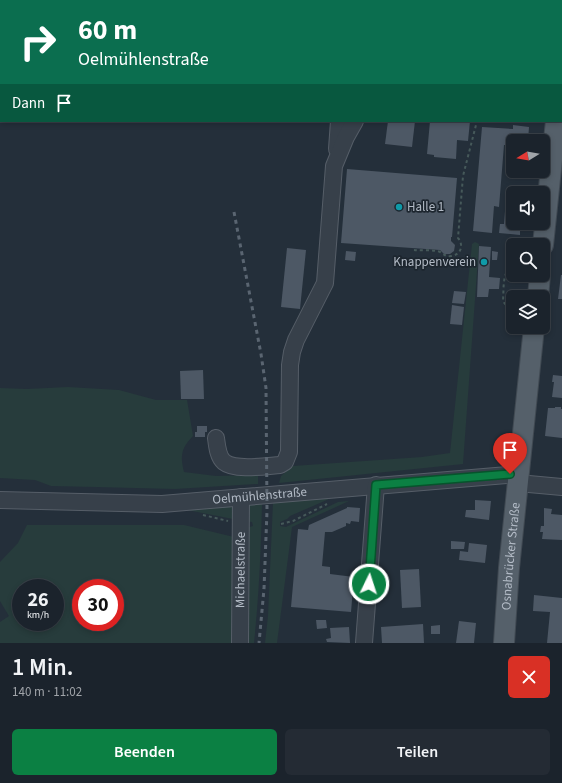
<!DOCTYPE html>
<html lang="de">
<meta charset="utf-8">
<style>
body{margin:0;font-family:"Source Sans 3",sans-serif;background:#242b34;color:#f1f3f6;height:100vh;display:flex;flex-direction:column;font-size:15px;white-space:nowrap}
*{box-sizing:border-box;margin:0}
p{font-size:13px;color:#a0a4a9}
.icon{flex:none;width:22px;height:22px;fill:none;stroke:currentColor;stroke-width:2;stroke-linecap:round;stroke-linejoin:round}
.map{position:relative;height:643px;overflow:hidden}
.sheet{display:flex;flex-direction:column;background:#1b232c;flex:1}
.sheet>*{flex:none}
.banner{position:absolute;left:0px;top:0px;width:562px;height:122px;box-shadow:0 2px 6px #0003,0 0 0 1px #394048;background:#0b6e4f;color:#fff;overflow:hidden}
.needle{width:26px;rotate:259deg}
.fabs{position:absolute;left:506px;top:134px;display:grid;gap:8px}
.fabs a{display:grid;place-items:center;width:44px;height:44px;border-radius:6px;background:#1b232c;box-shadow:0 2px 6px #0003,0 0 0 1px #394048;font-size:20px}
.speed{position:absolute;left:12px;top:579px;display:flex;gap:8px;font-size:20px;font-weight:700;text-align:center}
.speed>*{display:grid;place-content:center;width:52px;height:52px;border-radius:50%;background:#1b232c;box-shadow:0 2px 6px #0003,0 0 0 1px #394048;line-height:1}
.speed small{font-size:10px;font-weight:400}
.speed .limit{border:6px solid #d22;background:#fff;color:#111}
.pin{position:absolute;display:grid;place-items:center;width:34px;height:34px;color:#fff;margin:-41px -17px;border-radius:50% 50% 50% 0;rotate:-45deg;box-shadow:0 0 4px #0007}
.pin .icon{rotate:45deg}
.me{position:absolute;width:44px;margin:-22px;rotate:4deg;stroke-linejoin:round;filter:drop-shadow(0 0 3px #0008)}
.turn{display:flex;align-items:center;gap:14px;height:84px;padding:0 12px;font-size:18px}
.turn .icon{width:52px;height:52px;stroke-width:2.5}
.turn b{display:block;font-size:28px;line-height:34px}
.then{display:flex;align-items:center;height:38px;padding:0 12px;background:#0003;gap:8px;font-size:15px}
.round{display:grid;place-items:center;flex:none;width:42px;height:42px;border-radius:6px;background:#242b34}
.headline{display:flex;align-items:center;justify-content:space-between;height:68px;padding:0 12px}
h1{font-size:24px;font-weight:600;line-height:30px}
.cta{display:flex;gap:8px;margin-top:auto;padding:8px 12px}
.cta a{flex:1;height:46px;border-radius:6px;background:#0b8043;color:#fff;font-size:16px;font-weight:600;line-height:46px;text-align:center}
.cta a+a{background:#242b34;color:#f1f3f6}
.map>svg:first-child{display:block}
</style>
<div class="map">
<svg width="562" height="643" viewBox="0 0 562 643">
<rect width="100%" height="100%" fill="#242f3a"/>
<g fill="#273c3c" fill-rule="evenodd">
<polygon points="475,242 479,244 463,464 279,483 281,476 293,466 422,457 450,453 472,244"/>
<path d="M68 387 119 390 156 400H187L193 436C181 448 180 456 184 472L216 476 258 475V484L175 489 96 487 51 486 35 480 0 478V388L27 389Z"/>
<polygon points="336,496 290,516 287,519 280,522 280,526 286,527 338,502 349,501 292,527 277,643 265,643 268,616 273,502"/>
<path d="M252 502 262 503C261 550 259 596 254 643H243L246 528 253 526 252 522 246 521 247 505Z"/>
<path d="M226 505C235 507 235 512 238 520L182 509Z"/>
<path d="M27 525H184L234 537 233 643H0V622L9 616 0 601V562L18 543ZM21 588H55V622H21ZM81 588H115V622H81Z"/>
</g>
<g fill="#4d5865">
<polygon points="388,121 415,121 412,147 385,144"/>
<polygon points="430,121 470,121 468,141 457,140 456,159 434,157 434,155 427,154"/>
<polygon points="513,125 529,127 528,141 513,141 513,152 511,152 512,145 504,145 499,207 494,206 492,233 473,231 482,127 513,129"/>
<polygon points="347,169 457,178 452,237 451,237 451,241 455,245 454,251 450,254 444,254 440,250 341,243"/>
<polygon points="505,211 513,212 513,223 520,223 520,235 499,233 500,224 504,224"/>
<polygon points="479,246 491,247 489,277 500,278 499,289 489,289 488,297 477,297"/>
<polygon points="287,248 306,250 300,309 281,307"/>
<polygon points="346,251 356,252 355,261 345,260"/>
<polygon points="492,251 498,252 497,260 492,260"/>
<polygon points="561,275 562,275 562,299 558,299"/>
<polygon points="454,291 466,292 464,304 452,303"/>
<polygon points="452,305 464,307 462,325 450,324"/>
<polygon points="203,370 204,399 181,399 180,371"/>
<polygon points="553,375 562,376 562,398 552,397 554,382 552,382"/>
<polygon points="555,407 561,407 561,409 562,409 562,438 545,436 548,408 555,408"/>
<polygon points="197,426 207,426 207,432 205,432 205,437 195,437 195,432 197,432"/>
<polygon points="475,500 491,501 489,520 465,517 466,510 475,510"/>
<polygon points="347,507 360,508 359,522 351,521 350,524 346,523 346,526 332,532 325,532 322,566 330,567 330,574 354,577 351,612 291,607 298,529 308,530 309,525 347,508"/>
<polygon points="544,508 552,509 551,514 562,515 562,540 542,539 543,532 540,532 541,526 544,526"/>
<polygon points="451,541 465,542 464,549 451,549"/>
<polygon points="469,543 487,545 485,563 459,560 460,551 468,552"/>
<polygon points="419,569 421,607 402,608 400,570"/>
<polygon points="534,595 562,598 562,643 547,643 550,612 533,611"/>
<polygon points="316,620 326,620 327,628 317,629"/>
<polygon points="459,621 476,623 474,643 456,643"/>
<polygon points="423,624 424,643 382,643 381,627"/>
<polygon points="440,625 440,634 431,634 431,626"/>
<polygon points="349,627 350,643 327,642 326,639 331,638 330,628"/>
</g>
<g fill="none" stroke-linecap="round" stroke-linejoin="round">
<g stroke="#565e68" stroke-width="18">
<g id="minor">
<polyline points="372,1 372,0"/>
<polyline points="387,1 387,0"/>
<polyline points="337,149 339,121"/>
<path d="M216 438C217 446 218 457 224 462 235 471 266 466 280 465L285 462 289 452 290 365 292 352 296 340 325 283 334 166 346 137 355 121"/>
<polyline points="518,483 562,487"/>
<path id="s1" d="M0 500 162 504 519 474"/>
<path id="s2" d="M240 643 241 497"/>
<polyline points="364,643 376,485"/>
</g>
</g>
<g stroke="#414a53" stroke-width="22">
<g id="major">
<polyline points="561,72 562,63"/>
<polyline points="543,245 556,121"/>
<polyline points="538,297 540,275"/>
<path id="s3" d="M504 643 509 568 534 327"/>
</g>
</g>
<g stroke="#46595a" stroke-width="2" stroke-dasharray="3 3" stroke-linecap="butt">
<polyline points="488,1 488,0"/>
<polyline points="519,245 519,237"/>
<path d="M414 250C422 251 433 249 440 252 444 254 446 257 451 256 461 255 464 245 458 238L463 176 477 121"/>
<path d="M513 263C502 273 504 286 503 301L505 304 513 305"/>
<polyline points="203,515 228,521"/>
<polyline points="281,524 293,521 327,504"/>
</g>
<use href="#minor" stroke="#37404a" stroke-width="16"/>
<use href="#major" stroke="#55606a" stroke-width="20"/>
<polyline stroke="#5a6571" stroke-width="3" stroke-dasharray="4 4" stroke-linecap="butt" points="234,212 261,354 266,388 267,511 264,589 259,643"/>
</g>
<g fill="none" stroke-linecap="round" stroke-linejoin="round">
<g stroke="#07532c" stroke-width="10">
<polyline id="route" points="369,584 376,485 510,474"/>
</g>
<use href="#route" stroke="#0b8043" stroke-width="7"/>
</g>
<g fill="#0f9aa8" stroke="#1d262f" stroke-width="1.5">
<circle cx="399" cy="207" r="4"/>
<circle cx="484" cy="262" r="4"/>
</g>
<g text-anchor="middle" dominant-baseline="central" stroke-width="3.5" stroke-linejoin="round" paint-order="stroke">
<g font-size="13" fill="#b3bbc6" stroke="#1d262f" text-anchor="start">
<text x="407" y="207">Halle 1</text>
<text x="476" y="262" text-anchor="end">Knappenverein</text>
</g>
<g font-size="13" fill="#b3bbc6" stroke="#1d262f">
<text stroke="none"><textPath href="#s1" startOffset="260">Oelmühlenstraße</textPath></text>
<text stroke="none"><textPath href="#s3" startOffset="87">Osnabrücker Straße</textPath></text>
<text stroke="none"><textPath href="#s2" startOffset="73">Michaelstraße</textPath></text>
</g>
</g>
</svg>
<div class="fabs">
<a><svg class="needle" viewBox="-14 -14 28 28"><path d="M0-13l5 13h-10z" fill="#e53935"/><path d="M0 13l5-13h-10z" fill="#a0a4a9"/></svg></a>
<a><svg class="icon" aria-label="sound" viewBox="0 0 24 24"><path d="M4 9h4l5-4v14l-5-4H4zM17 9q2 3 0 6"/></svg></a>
<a><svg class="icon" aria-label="search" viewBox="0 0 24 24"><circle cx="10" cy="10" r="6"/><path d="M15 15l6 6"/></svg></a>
<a><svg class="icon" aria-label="layers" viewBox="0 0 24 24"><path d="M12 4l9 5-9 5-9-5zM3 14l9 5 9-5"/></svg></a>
</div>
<div class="speed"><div>26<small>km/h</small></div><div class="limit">30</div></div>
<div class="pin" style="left:510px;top:474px;background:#d93025"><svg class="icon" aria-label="arrive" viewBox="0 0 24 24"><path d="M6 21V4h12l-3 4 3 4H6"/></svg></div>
<svg class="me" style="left:369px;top:584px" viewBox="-20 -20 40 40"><circle r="17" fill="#0b8043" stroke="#fff" stroke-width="3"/><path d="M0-11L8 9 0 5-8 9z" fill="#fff"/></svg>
<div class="banner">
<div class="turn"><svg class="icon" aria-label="right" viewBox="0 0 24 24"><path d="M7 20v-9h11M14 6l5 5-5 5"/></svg><div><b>60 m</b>Oelmühlenstraße</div></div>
<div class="then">Dann<svg class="icon" aria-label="arrive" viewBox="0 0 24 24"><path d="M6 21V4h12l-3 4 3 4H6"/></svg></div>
</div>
</div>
<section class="sheet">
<div class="headline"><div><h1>1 Min.</h1><p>140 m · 11:02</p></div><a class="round" style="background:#d93025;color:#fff"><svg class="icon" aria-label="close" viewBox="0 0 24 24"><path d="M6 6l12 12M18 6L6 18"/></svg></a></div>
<div class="cta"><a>Beenden</a><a>Teilen</a></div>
</section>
